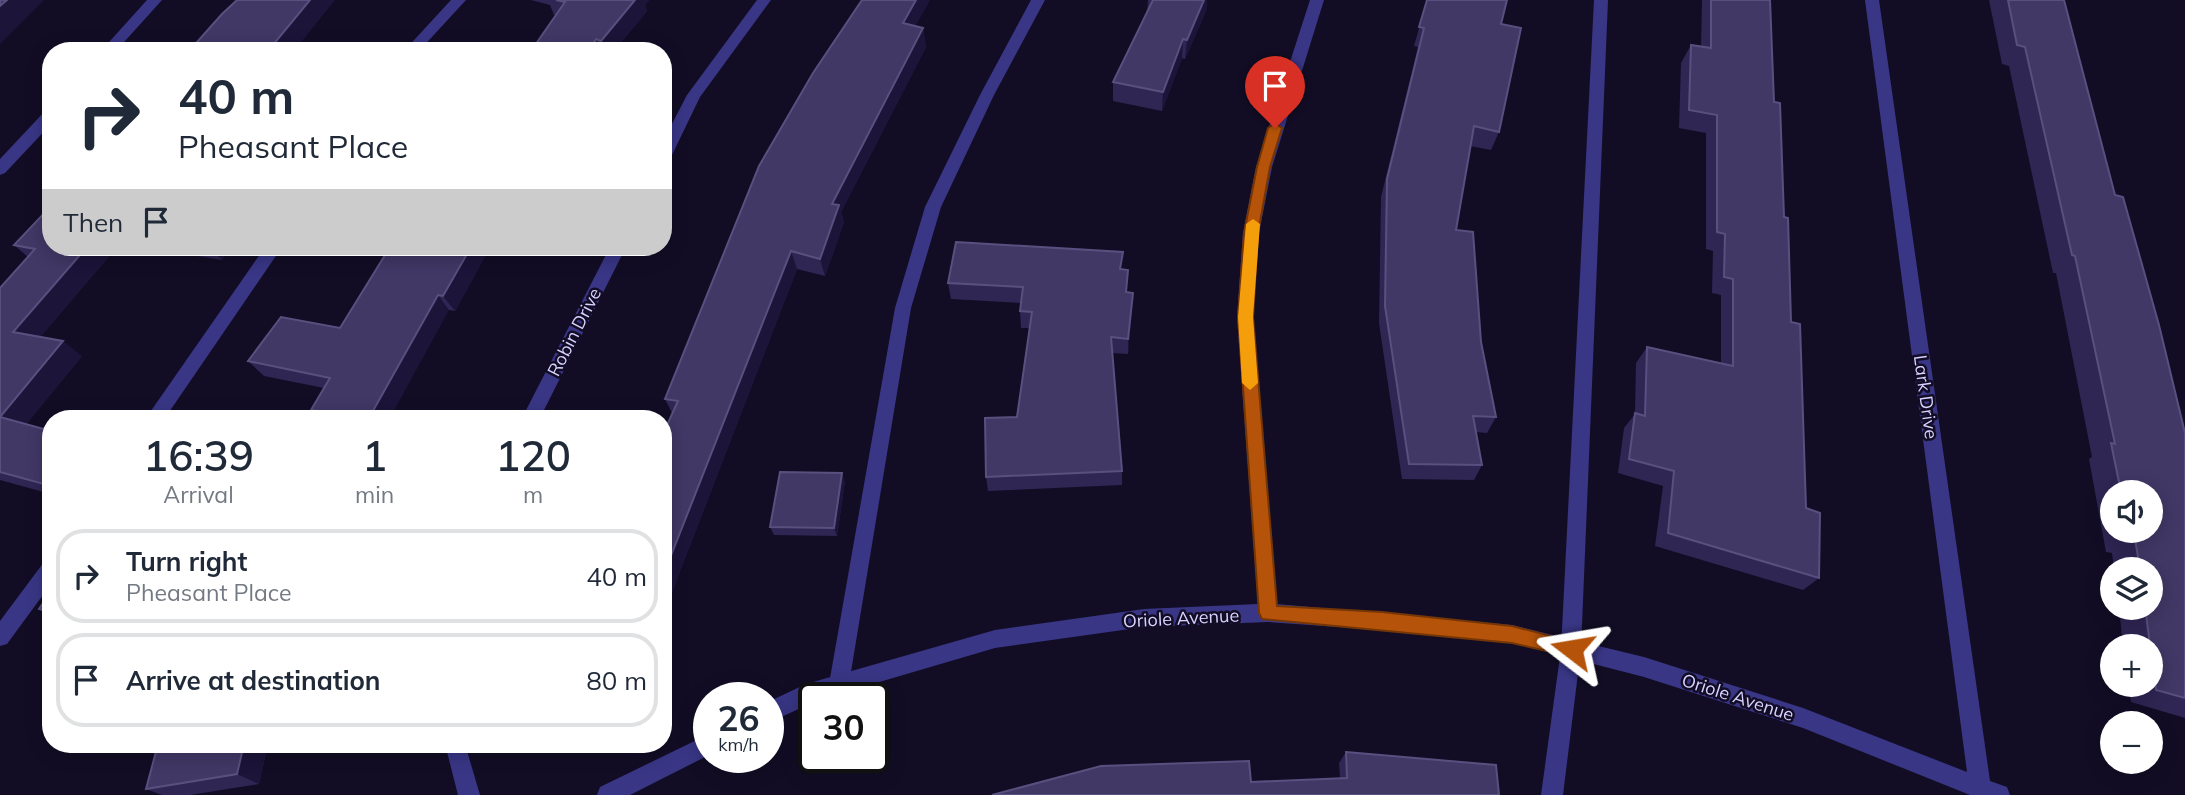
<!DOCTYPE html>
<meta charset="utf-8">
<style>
body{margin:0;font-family:Mulish,sans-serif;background:#f6f6f7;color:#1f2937;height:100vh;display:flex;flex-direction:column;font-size:26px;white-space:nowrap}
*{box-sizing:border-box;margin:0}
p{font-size:23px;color:#747a83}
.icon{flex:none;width:38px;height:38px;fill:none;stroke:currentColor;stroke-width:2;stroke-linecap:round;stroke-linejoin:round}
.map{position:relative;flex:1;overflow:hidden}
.side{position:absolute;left:42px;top:410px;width:630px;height:343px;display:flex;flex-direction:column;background:#fff;border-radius:28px;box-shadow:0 4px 18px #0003}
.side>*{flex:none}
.hud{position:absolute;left:42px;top:42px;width:630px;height:214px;border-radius:28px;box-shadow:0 4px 18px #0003;background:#fff;color:#1f2937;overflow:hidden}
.buttons{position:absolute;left:2100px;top:480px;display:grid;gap:14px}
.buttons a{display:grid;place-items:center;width:63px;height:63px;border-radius:50%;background:#fff;box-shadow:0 4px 18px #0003;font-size:35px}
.speed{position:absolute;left:693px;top:682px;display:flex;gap:14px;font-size:35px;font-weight:700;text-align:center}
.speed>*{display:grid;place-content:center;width:91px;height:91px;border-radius:50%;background:#fff;box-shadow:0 4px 18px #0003;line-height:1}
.speed small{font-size:18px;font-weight:400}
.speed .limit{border:4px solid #111;border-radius:10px;background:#fff;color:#111}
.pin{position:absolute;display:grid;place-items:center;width:60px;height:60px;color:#fff;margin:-72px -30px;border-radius:50% 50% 50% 0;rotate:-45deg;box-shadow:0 0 7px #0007}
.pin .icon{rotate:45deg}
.me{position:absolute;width:77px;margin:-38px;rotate:284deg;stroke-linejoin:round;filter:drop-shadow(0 0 5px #0008)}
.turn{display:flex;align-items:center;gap:24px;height:147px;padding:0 21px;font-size:32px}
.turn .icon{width:91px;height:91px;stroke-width:2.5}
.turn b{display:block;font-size:49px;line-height:60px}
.then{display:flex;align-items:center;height:66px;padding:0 21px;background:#0003;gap:14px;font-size:26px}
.eta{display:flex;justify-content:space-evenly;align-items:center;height:119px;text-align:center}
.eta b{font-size:42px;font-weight:600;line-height:49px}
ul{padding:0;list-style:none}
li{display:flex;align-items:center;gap:21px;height:94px;margin:0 14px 10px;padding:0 7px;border:4px solid #e0e1e3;border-radius:28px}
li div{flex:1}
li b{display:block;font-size:26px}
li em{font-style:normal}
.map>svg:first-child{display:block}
</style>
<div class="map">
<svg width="2185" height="795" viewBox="0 0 2185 795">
<rect width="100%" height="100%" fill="#120d25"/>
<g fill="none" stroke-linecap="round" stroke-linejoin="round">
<g fill="#393686" fill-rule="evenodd">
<polygon points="451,0 466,0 419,51 404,51"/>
<polygon points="1031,0 1045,0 994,95 941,207 911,308 849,684 846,691 839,694 832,691 829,684 895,308 925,207 980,95"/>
<polygon points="1594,0 1608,0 1581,649 1563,795 1541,795 1561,649"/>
<polygon points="265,247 282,247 165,418 146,418"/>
<polygon points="51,559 51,584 7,644 0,646 0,621 44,562"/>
</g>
<g fill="#393686" fill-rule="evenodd">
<polygon points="147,0 162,0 116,51 101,51"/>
<polygon points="757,0 771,0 700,97 671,157 663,162 663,141 687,95"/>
<polygon points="1310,0 1324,0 1272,167 1259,233 1253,317 1277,604 1512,625 1644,657 1803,708 1967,772 1865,0 1879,0 1990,781 2007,787 2010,795 1970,795 1803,728 1644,677 1512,643 1382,630 1268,622 1144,627 995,648 825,698 814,698 814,702 768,723 768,702 806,684 995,630 1144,609 1258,604 1237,317 1243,233 1256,167"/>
<polygon points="51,109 51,124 5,173 0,175 0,159 46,110"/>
<polygon points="610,247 626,247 540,418 522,418"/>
<polygon points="709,734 709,755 630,795 597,795 600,787"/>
<polygon points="445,744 465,744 480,795 458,795"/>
</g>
</g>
<g fill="#2f2654" fill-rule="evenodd">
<polygon points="531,0 649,0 645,5 647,11 614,51 531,51 556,15 554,15 550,5"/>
<polygon points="930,0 915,26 923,28 926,47 841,212 844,222 825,276 797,269 665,610 663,609 663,434 672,413 665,399"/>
<polygon points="1148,0 1207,0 1206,11 1185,59 1182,58 1162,111 1113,101 1113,82 1147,13"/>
<polygon points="1427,0 1501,24 1499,132 1491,150 1470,146 1456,230 1496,417 1487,433 1476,432 1482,465 1474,480 1402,479 1379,323 1381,197 1418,47 1414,46"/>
<polygon points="1702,0 1770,0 1774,102 1784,217 1791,322 1806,508 1819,578 1803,590 1655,546 1663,486 1618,473 1624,428 1635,414 1636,363 1647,347 1721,363 1721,295 1712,293 1713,251 1706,249 1706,133 1679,128 1681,63 1691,45 1701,47"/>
<path d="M1989 0H2064L2115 195 2185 433V718L2131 702 2128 684H2151V646H2123L2119 607H2151V569H2114L2112 553 2106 552 2089 459 2092 457 2056 273H2053L2009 66 2002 64ZM2112 492H2151V530H2112Z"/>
<polygon points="14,245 51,247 117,247 40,337 82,356 26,424 51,431 51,494 0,480 0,288 28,257"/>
<polygon points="143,247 231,247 222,260"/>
<polygon points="390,247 490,247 455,311 449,310 316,415 311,410 324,388 264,376 248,361 340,328"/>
<polygon points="1122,269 1127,292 1132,309 1128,354 1112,353 1122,471 1122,485 988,491 986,477 1017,417 1030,328 1021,328 1020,311 1021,303 951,299 948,283"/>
<polygon points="845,481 837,536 774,535 770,527"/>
<polygon points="51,592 51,616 39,609"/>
<polygon points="268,744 259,784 190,795 162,795 146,789"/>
<polygon points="1346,752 1499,795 1251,782 1340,778 1339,763"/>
</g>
<g fill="#1c1439">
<polygon points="7,0 44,0 0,44 0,6"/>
<polygon points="310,0 335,0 294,51 268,51"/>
<polygon points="635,0 649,0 645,5 647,11 614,51 606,51 601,41"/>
<polygon points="916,0 930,0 906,42 903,23"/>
<polygon points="1204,0 1207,0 1206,11 1185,59 1187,40"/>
<polygon points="923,28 926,47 841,212 844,222 825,276 820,259 832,204"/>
<polygon points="596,39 601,51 589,51"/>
<polygon points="1183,39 1182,58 1162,111 1163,92"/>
<polygon points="87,247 117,247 32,347 13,332"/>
<polygon points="209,247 231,247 222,260"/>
<polygon points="471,247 490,247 455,311 443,296"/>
<polygon points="791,251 797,269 665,610 663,607 663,576"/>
<polygon points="1133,293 1132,309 1128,354 1128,339"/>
<polygon points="438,295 449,310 390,418 369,418"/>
<polygon points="63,341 82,356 21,431 0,417"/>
<polygon points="842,473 845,481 837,536 834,528"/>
<polygon points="244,744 268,744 259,784 237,774"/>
</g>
<g fill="#413866" stroke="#58507e" stroke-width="2">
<polygon points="0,0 7,0 0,6"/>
<polygon points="237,0 310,0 268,51 189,51 222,14"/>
<polygon points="556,0 635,0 601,41 596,39 589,51 531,51 565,2"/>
<polygon points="862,0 916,0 903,23 923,28 832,204 839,205 820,259 791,251 663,576 663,434 678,401 665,399 759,166 813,73"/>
<polygon points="1153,0 1204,0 1187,40 1183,39 1163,92 1113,82"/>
<polygon points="1427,0 1507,0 1501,24 1521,28 1499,132 1474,126 1456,230 1473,232 1481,342 1496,417 1473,416 1482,465 1409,464 1385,306 1387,179 1424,28 1419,27"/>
<polygon points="1711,0 1770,0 1774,102 1780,103 1784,217 1788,218 1791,322 1800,324 1806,508 1820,513 1819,578 1668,533 1674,471 1629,459 1635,413 1645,416 1647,347 1733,366 1733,279 1724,277 1725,234 1717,232 1717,115 1689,110 1691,45 1711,48"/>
<polygon points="2008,0 2064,0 2115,195 2123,197 2159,325 2185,433 2185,698 2156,690 2145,607 2151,607 2151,569 2140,569 2135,539 2130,538 2128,530 2151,530 2151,492 2121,492 2111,443 2115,444 2075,256 2072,255 2025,47 2017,45"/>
<polygon points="51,206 51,247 87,247 13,332 63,341 0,417 51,431 51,486 0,472 0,288 35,249 14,245"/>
<polygon points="956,242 1123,252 1120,269 1128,270 1126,292 1133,293 1128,339 1111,337 1122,471 986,477 985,418 1017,417 1032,312 1020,311 1023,287 948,283"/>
<polygon points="390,247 471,247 443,296 438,295 369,418 314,418 318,411 311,410 330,378 248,361 281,317 340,328"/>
<polygon points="780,472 842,473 834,528 770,527"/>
<polygon points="51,592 51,612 39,609"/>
<polygon points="158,744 244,744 237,774 146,789"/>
<polygon points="1346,752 1496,765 1499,795 992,795 1101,766 1249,761 1251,782 1347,778"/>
</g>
<polygon fill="#b45309" stroke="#753606" stroke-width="2" points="1275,123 1282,128 1270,167 1258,233 1253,317 1277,606 1382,612 1512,626 1578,643 1581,649 1578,655 1572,657 1512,643 1262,619 1259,613 1238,317 1244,233 1257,167 1268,128"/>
<polygon fill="#f59e0b" points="1253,219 1260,224 1253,317 1258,383 1250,390 1242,383 1238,317 1246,224"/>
<g text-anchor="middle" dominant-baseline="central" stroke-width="5" stroke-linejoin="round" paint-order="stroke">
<g font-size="18" fill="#d7d2ff" stroke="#120d25">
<text transform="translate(574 332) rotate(-63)">Robin Drive</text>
<text transform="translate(1926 397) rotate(82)">Lark Drive</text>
<text transform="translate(1181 618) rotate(-3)">Oriole Avenue</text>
<text transform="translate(1738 697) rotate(18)">Oriole Avenue</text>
</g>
</g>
</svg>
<div class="buttons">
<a><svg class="icon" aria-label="sound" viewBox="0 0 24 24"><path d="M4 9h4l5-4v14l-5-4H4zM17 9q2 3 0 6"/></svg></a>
<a><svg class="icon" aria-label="layers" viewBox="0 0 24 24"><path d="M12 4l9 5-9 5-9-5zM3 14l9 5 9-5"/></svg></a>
<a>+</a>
<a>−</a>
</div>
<div class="speed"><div>26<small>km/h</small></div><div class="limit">30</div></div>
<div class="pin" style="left:1275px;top:128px;background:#d93025"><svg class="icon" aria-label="arrive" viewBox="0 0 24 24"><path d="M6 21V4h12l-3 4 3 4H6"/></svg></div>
<svg class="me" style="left:1572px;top:649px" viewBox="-20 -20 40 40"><path d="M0-17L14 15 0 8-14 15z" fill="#b45309" stroke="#fff" stroke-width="4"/></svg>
<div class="hud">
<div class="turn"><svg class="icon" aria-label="right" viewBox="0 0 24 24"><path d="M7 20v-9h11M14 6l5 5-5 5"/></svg><div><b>40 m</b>Pheasant Place</div></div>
<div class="then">Then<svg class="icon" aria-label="arrive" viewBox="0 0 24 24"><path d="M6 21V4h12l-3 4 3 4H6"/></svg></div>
</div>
<section class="side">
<div class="eta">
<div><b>16:39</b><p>Arrival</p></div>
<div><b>1</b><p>min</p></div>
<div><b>120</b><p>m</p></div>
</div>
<ul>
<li><svg class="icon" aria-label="right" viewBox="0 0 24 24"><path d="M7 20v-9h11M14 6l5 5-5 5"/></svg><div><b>Turn right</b><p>Pheasant Place</p></div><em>40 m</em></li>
<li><svg class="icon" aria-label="arrive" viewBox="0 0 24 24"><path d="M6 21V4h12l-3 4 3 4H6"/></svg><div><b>Arrive at destination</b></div><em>80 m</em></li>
</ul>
</section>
</div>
